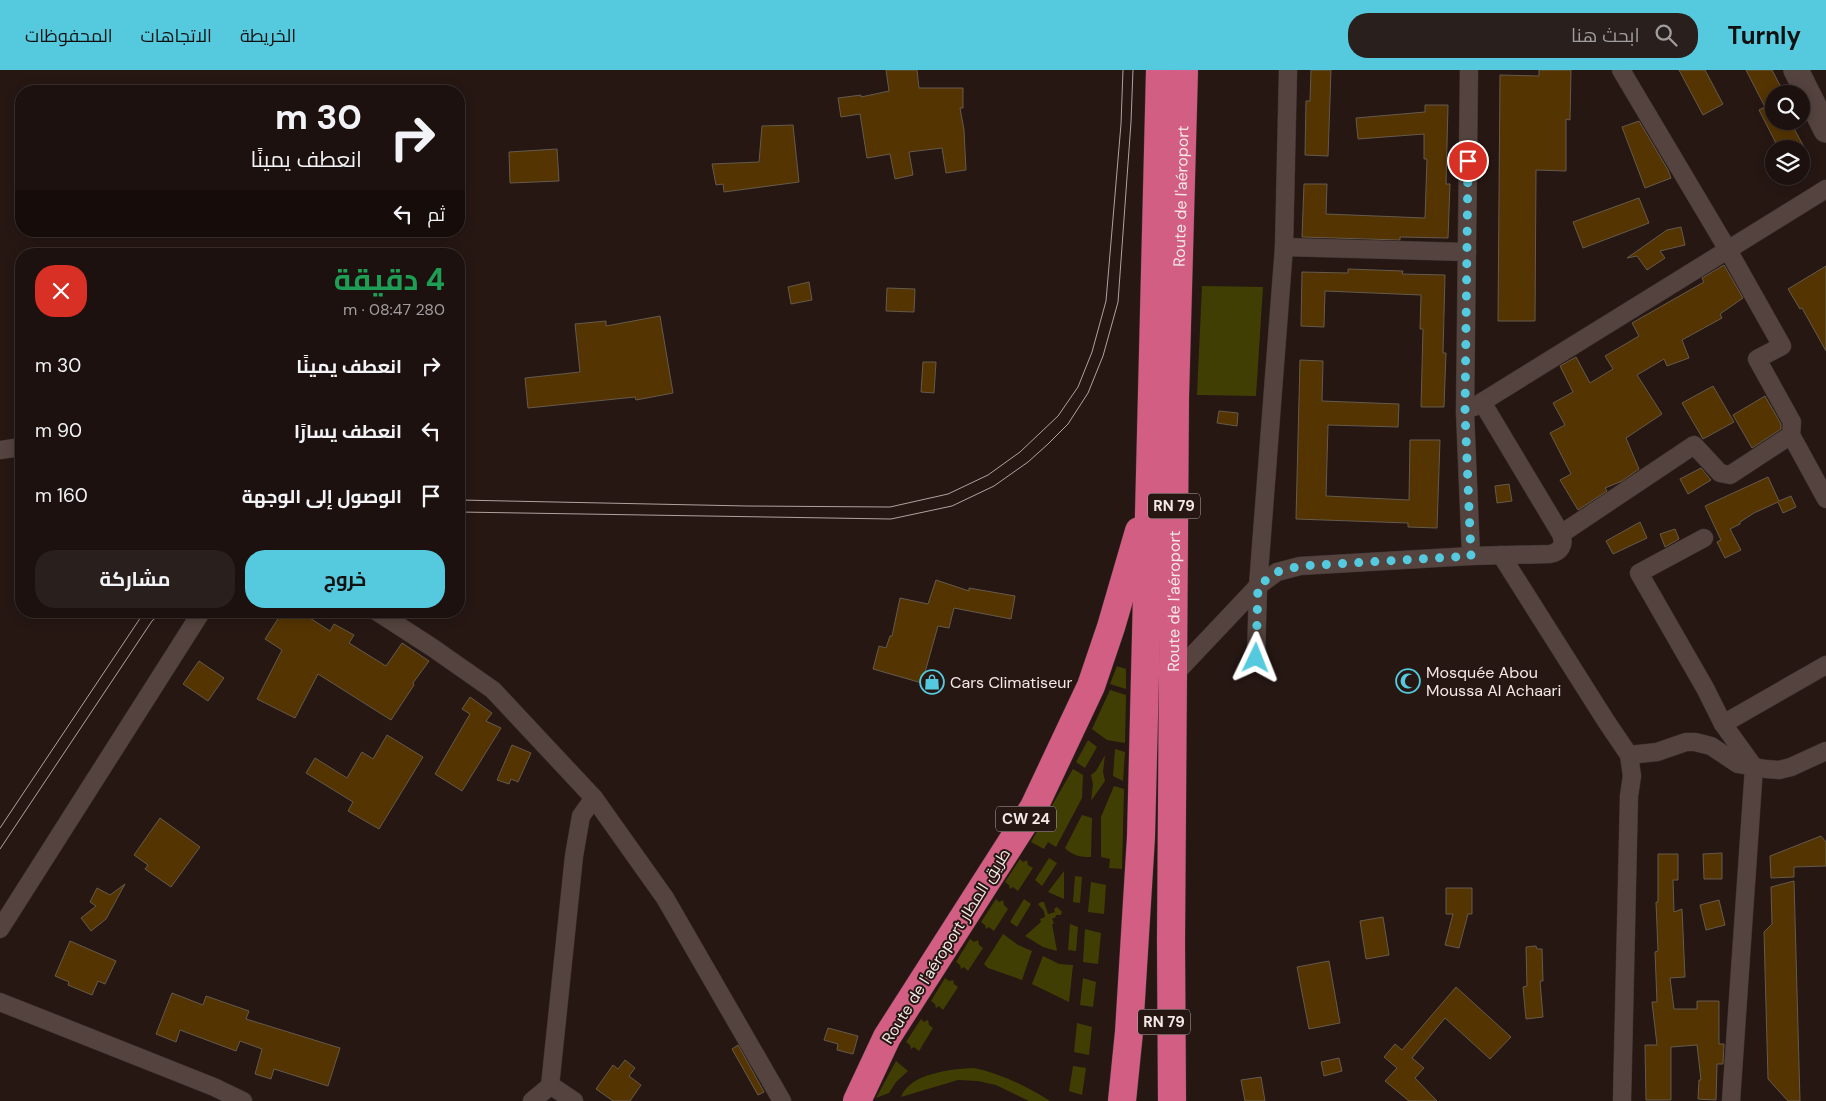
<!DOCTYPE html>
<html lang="ar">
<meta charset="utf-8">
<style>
body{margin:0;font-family:"DM Sans",Cairo,sans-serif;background:#291f1c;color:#f1f3f6;direction:rtl;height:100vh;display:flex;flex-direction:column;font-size:19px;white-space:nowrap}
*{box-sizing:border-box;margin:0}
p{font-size:16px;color:#a09d9e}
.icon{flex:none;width:28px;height:28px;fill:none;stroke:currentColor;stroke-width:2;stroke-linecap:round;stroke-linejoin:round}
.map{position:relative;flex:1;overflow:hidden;direction:ltr}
.side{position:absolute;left:15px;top:178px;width:450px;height:370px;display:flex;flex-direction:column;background:#1c110e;border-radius:20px;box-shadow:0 2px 12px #0003,0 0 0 1px #3a312e;direction:rtl}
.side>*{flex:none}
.top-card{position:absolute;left:15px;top:15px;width:450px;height:152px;border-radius:20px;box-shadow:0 2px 12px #0003,0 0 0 1px #3a312e;direction:rtl;background:#1c110e;color:#f1f3f6;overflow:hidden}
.controls{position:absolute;left:1765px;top:15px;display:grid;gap:10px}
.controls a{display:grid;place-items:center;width:45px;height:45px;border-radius:50%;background:#1c110e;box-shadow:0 2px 12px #0003,0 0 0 1px #3a312e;font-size:25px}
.pin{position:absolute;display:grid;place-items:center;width:42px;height:42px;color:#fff;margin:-21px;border:2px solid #fff;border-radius:50%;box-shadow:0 1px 5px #0007}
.me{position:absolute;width:55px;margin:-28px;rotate:2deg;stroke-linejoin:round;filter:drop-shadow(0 0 4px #0008)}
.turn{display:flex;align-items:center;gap:18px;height:105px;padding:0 20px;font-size:22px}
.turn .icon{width:65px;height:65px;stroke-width:2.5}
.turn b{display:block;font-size:35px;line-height:42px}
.then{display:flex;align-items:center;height:48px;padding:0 20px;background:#0003;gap:10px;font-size:19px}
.round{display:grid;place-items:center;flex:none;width:52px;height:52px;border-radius:20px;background:#291f1c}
.head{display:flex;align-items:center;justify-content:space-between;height:85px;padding:0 20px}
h1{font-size:30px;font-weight:700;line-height:38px;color:#1e9e55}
.action{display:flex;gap:10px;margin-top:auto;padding:10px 20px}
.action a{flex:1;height:58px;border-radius:20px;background:#55cade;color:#111;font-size:20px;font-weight:700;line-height:58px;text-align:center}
.action a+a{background:#291f1c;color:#f1f3f6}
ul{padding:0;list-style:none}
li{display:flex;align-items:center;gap:15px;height:65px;padding:0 20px}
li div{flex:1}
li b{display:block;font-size:19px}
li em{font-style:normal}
header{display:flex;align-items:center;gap:30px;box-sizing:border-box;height:70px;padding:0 25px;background:#55cade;color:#111}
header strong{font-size:24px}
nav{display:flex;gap:28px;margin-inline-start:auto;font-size:18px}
.search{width:350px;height:45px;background:#291f1c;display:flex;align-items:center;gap:12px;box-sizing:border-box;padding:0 18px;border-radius:20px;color:#a09d9e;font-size:19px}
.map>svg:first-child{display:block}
</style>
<header>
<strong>Turnly</strong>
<div class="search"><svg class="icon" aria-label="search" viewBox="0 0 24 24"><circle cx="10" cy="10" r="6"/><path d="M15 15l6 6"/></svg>ابحث هنا</div>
<nav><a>الخريطة</a><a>الاتجاهات</a><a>المحفوظات</a></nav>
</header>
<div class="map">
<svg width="1826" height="1031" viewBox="0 0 1826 1031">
<rect width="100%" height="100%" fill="#261713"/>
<g fill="#413e04">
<polygon points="1202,216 1263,217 1256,326 1197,325"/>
<polygon points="1117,596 1126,599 1126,619 1110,614"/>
<polygon points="1110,620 1126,625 1125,673 1107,670 1092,659"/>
<polygon points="1088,670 1097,677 1085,698 1076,692"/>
<polygon points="1115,679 1125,682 1123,711 1113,706"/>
<polygon points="1105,685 1103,702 1105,711 1091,731 1093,714 1091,705 1096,701"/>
<polygon points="1073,699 1083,705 1082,728 1056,777 1048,772 1044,779 1031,772"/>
<polygon points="1114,716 1124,719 1122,799 1109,798 1110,789 1101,787 1101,747"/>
<path d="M1082 745 1092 748 1091 787C1080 787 1073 786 1065 778Z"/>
<polygon points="1049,788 1057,793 1042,816 1035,810"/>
<polygon points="1020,789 1023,792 1027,790 1028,795 1033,798 1018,821 1013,817 1010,819 1009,815 1005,812"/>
<polygon points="1064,801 1064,829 1048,822"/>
<polygon points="1075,806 1082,807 1080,833 1073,832"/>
<polygon points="1091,812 1106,815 1104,844 1088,842"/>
<polygon points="996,829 999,832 1003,830 1004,835 1008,839 994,861 989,857 986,859 985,855 981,852"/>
<polygon points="1024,829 1031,834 1017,857 1010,852"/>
<polygon points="1041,832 1044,832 1048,844 1055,842 1054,839 1057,837 1062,842 1061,845 1056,845 1055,848 1052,848 1054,854 1052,854 1057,881 1043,877 1025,866 1041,852 1040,849 1045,847 1044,841 1038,834"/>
<polygon points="1070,854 1078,857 1076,881 1068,880"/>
<polygon points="1085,859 1101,863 1098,894 1083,892"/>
<polygon points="1003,864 1018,875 1032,881 1022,910 988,898 984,894"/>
<polygon points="970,869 974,872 978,870 979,875 983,878 968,901 964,897 961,899 960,895 956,892"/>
<polygon points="1043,886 1059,894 1073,895 1069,932 1032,914"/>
<polygon points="945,908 949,911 953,910 954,914 958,917 943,940 939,936 936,938 935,934 931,931"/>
<polygon points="1083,908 1096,912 1093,937 1080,935"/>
<polygon points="921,949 924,952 928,950 929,955 933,958 919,981 914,977 911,979 910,975 906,972"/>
<polygon points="1077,953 1092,957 1089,985 1074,982"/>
<polygon points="896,991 908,1001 896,1012 889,1023 876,1028"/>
<polygon points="1073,996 1086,998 1082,1025 1069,1021"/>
<path d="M974 998C1002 1004 1026 1016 1050 1031H1029L996 1015 978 1011 958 1010 901 1027C910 1003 952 999 974 998Z"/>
</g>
<g fill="#543401" stroke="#655a4c">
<polygon points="886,0 917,0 919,18 963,18 963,38 960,38 964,60 966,100 946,103 942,78 909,82 913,105 895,109 890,84 867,88 860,44 841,47 838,28 861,25 861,27 889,21"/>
<polygon points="1311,0 1331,0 1328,86 1305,85 1306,31 1310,31"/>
<polygon points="1539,0 1571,0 1570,50 1566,49 1566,101 1536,100 1535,251 1498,251 1500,5 1539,6"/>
<polygon points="1679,0 1705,0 1723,34 1703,45"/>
<polygon points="1746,0 1772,0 1783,21 1774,24 1774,51 1790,51 1805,79 1779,79 1759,40 1765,37"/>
<polygon points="1425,35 1448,35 1446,114 1450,114 1448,168 1400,167 1400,170 1302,167 1304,114 1327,114 1326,144 1425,148 1427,89 1424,89 1424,64 1358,69 1356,48 1425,42"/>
<polygon points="1639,51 1668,100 1671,108 1645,118 1622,57"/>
<polygon points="793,55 799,112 724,122 723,114 716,115 712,94 759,92 762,56"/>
<polygon points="557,79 559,111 510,113 509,82"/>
<polygon points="1639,128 1649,153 1583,178 1573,152"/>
<polygon points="1681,157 1685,175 1660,181 1665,188 1647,200 1637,186 1627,188 1667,160"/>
<polygon points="1724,195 1743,228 1720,244 1722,248 1682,270 1689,288 1667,296 1664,289 1637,305 1662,344 1626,368 1639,399 1622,411 1605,418 1607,421 1578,440 1560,410 1571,404 1550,363 1565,355 1553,333 1573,322 1560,296 1576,287 1590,313 1613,299 1605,286 1639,266 1632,253 1704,212 1702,208"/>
<polygon points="1826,196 1826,281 1802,238 1800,239 1788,219"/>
<polygon points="1348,199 1403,201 1402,204 1445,205 1443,283 1446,283 1444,337 1421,337 1423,259 1420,259 1421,225 1325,221 1324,257 1301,256 1302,202 1348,203"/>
<polygon points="809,212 812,230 791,234 788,217"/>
<polygon points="887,218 915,219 914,242 886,241"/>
<polygon points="660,246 673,323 636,330 635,327 528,338 525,308 580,302 575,254 606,251 606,256"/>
<polygon points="1300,290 1323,291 1322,331 1399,334 1398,357 1328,355 1326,426 1409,430 1410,370 1440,370 1437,458 1408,457 1408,453 1296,449"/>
<polygon points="923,292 936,292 934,323 921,322"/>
<polygon points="1713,316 1734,352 1703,369 1682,333"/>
<polygon points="1765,326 1781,354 1781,359 1752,378 1733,345"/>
<polygon points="1219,341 1238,343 1237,356 1217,353"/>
<polygon points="1701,398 1711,410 1688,424 1680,409"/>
<polygon points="1768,407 1779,431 1791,426 1796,437 1783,443 1778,432 1754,443 1740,452 1740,454 1730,459 1741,480 1725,488 1717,472 1721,470 1705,436"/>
<polygon points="1509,414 1512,431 1497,433 1495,416"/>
<polygon points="1640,452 1647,468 1613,484 1606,471"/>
<polygon points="1675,459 1679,469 1665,477 1660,464"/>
<polygon points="936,510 969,521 969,518 1015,526 1011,549 954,538 949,558 938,556 922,613 873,599 879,576 886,578 890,566 892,566 900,528 928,534"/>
<polygon points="283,541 299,541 330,561 334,554 354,565 349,573 386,596 402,573 429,591 413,613 414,615 391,650 318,604 295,648 257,629 282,580 265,569"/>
<polygon points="199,591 224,608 208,631 183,614"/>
<polygon points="470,627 492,643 486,651 501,658 462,721 435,704 470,644 462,639"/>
<polygon points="387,665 423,687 379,759 348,741 353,732 306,703 315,688 347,708 362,682 373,689"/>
<polygon points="512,675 531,683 518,712 511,709 509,714 497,710"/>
<polygon points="160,748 200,777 171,817 145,799 148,795 134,785"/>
<polygon points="1821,766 1826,772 1826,796 1794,797 1794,807 1771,808 1770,786"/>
<polygon points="1722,783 1722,809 1704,809 1703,784"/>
<polygon points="1658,784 1678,784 1678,810 1673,810 1674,842 1682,839 1685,907 1670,908 1674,939 1697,939 1697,931 1719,931 1719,974 1724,974 1723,994 1717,994 1716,1030 1698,1029 1699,1010 1701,1010 1697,975 1671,977 1671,1030 1646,1030 1645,975 1657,975 1652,932 1657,932 1655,882 1658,881 1656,832 1658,832"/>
<polygon points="1794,811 1800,1031 1788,1031 1768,1009 1764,862 1772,854 1771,817"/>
<polygon points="125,814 106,849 91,861 81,848 96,836 90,832 97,818 110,825"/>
<polygon points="1446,818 1472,818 1472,844 1468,844 1459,878 1445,875 1453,844 1446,844"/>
<polygon points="1719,830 1725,855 1706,860 1700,835"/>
<polygon points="1383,847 1389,885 1366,889 1360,851"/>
<polygon points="70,871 116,891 105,914 98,911 92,925 68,915 69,912 55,906"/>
<polygon points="1536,876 1537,879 1542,879 1543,911 1540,911 1543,947 1526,949 1523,917 1527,916 1526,877"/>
<polygon points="1329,891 1340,953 1309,959 1297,897"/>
<polygon points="1456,917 1511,967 1490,989 1445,948 1412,988 1424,998 1415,1008 1437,1031 1409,1031 1385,1011 1397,998 1384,987 1395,974 1402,980"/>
<polygon points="172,923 203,935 206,926 249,941 246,949 340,978 328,1016 274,999 271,1009 255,1004 262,979 240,971 236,981 180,960 176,972 156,964"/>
<polygon points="828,958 858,966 853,984 837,980 838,974 824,970"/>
<polygon points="738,975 764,1022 758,1025 732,979"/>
<polygon points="1339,988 1342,1001 1324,1006 1321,992"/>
<polygon points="625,990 635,998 629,1006 641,1015 630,1031 613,1031 596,1019 613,995 618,999"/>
<polygon points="1261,1007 1265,1031 1245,1031 1241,1010"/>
</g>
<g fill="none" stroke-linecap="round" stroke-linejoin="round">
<g stroke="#3c312f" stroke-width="19">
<g id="street">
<polyline points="1469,0 1465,342 1471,486"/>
<polyline points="1284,177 1467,182"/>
<polyline points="1474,337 1826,119"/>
<polyline points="1791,365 1826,429"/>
<polyline points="0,380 21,377"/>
<polyline points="1561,464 1694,375 1720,403 1730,405 1791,365 1792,352 1757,289 1782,276 1728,180 1621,0"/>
<polyline points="1704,468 1639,503 1705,618 1723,654 1754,697 1731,1031"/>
<polyline points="1501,485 1606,651 1629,685 1632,706 1629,726 1622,1031"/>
<polyline points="376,541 433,578 493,620 594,728 665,828 782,1031"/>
<polyline points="1256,588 1258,516 1284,177 1288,0"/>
<path d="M1172 607 1258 516 1277 502 1300 496 1471 486 1550 484C1561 482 1565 474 1561 464L1482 332"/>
<polyline points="1723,654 1826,595"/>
<polyline points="1629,685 1657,682 1686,672 1695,672 1711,676 1738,694 1766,699 1779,700 1791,697 1826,681"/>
<polyline points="0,859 202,541"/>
<polyline points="0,932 214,1017 243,1031"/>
<polyline points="550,1015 574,1031"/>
<polyline points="532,1031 550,1016 574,786 581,746 594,728"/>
</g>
</g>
<g stroke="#3c312f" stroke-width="26">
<polyline id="secondary" points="1796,0 1826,60"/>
</g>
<g stroke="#3c312f" stroke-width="29">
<g id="highway">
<polyline points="857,1031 887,967 1034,737 1091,616 1111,557 1139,461"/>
<polyline points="1122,1031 1129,962 1141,767 1160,0"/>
<path id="s1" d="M1172 1031 1171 872 1175 328 1184 0"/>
</g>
</g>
<use href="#street" stroke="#54433e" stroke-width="18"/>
<use href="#secondary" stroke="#54433e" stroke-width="25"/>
<use href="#highway" stroke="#d25e84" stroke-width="28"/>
<g stroke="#afa39f" stroke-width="1">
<polyline points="459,430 747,436 890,437 948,424 988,405 1020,382 1058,346 1078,317 1092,282 1106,231 1121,54 1123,0"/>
<polyline points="459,442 891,449 952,436 994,416 1028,392 1048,374 1068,354 1088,323 1103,286 1118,232 1131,52 1133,0"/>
<polyline points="0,758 145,541"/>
<polyline points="0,779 152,551 163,541"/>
</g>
</g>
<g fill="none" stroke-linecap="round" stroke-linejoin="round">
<polyline stroke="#55cade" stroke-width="9" stroke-dasharray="0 16.2" points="1256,588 1258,516 1277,502 1300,496 1471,486 1465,342 1468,91"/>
</g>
<defs>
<g id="mosque-ring" transform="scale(1.25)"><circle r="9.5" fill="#261713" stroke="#55cade" stroke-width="1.5"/><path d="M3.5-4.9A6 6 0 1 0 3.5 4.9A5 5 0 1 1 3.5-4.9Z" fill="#55cade"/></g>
<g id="shop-ring" transform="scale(1.25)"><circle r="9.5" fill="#261713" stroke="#55cade" stroke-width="1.5"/><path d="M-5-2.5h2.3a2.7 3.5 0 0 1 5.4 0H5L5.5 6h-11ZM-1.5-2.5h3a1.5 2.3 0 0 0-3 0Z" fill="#55cade"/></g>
</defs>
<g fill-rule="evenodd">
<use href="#mosque-ring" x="1408" y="611"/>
<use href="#shop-ring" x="932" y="612"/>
</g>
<g text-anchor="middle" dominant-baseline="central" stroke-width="4" stroke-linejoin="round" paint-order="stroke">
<g fill="#261713" stroke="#b6a9a6" stroke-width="1">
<rect x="1148" y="423.5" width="52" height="25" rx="4"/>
<rect x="996" y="736.5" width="60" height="25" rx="4"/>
<rect x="1138" y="939.5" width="52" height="25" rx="4"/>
</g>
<g font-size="15" font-weight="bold" fill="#f3e8e5">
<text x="1174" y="436">RN 79</text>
<text x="1026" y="749">CW 24</text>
<text x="1164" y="952">RN 79</text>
</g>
<g font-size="16" fill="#f3e8e5" stroke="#261713">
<text stroke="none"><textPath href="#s1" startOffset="905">Route de l'aéroport</textPath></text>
<text stroke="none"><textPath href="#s1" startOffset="500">Route de l'aéroport</textPath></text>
<text transform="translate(946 876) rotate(-58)">Route de l'aéroport طريق المطار</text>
</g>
<g font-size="16" fill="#f3e8e5" stroke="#261713" text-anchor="start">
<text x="1426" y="602">Mosquée Abou<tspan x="1426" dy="18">Moussa Al Achaari</tspan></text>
<text x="950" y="612">Cars Climatiseur</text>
</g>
</g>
</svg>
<div class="controls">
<a><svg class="icon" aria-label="search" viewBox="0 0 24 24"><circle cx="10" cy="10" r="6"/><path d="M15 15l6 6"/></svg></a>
<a><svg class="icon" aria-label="layers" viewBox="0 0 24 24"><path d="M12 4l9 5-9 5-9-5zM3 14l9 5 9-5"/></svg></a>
</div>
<div class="pin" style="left:1468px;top:91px;background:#d93025"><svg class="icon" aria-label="arrive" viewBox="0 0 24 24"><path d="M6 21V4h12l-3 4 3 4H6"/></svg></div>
<svg class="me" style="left:1256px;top:588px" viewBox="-20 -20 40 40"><path d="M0-17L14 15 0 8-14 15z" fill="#55cade" stroke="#fff" stroke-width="4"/></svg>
<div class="top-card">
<div class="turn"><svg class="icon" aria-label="right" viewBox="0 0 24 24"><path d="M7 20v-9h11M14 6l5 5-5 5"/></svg><div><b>30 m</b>انعطف يمينًا</div></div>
<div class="then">ثم<svg class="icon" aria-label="left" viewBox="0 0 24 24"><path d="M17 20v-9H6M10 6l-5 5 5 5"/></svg></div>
</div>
<section class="side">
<div class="head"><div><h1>4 دقيقة</h1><p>280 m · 08:47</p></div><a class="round" style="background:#d93025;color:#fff"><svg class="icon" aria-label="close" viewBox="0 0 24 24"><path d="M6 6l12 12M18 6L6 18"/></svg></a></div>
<ul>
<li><svg class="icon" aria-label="right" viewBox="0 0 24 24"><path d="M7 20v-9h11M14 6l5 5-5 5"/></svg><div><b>انعطف يمينًا</b></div><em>30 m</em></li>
<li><svg class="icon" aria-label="left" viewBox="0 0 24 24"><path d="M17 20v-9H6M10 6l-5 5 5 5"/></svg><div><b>انعطف يسارًا</b></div><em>90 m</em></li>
<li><svg class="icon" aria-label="arrive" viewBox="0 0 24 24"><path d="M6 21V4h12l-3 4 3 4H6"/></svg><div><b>الوصول إلى الوجهة</b></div><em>160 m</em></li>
</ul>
<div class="action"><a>خروج</a><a>مشاركة</a></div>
</section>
</div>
